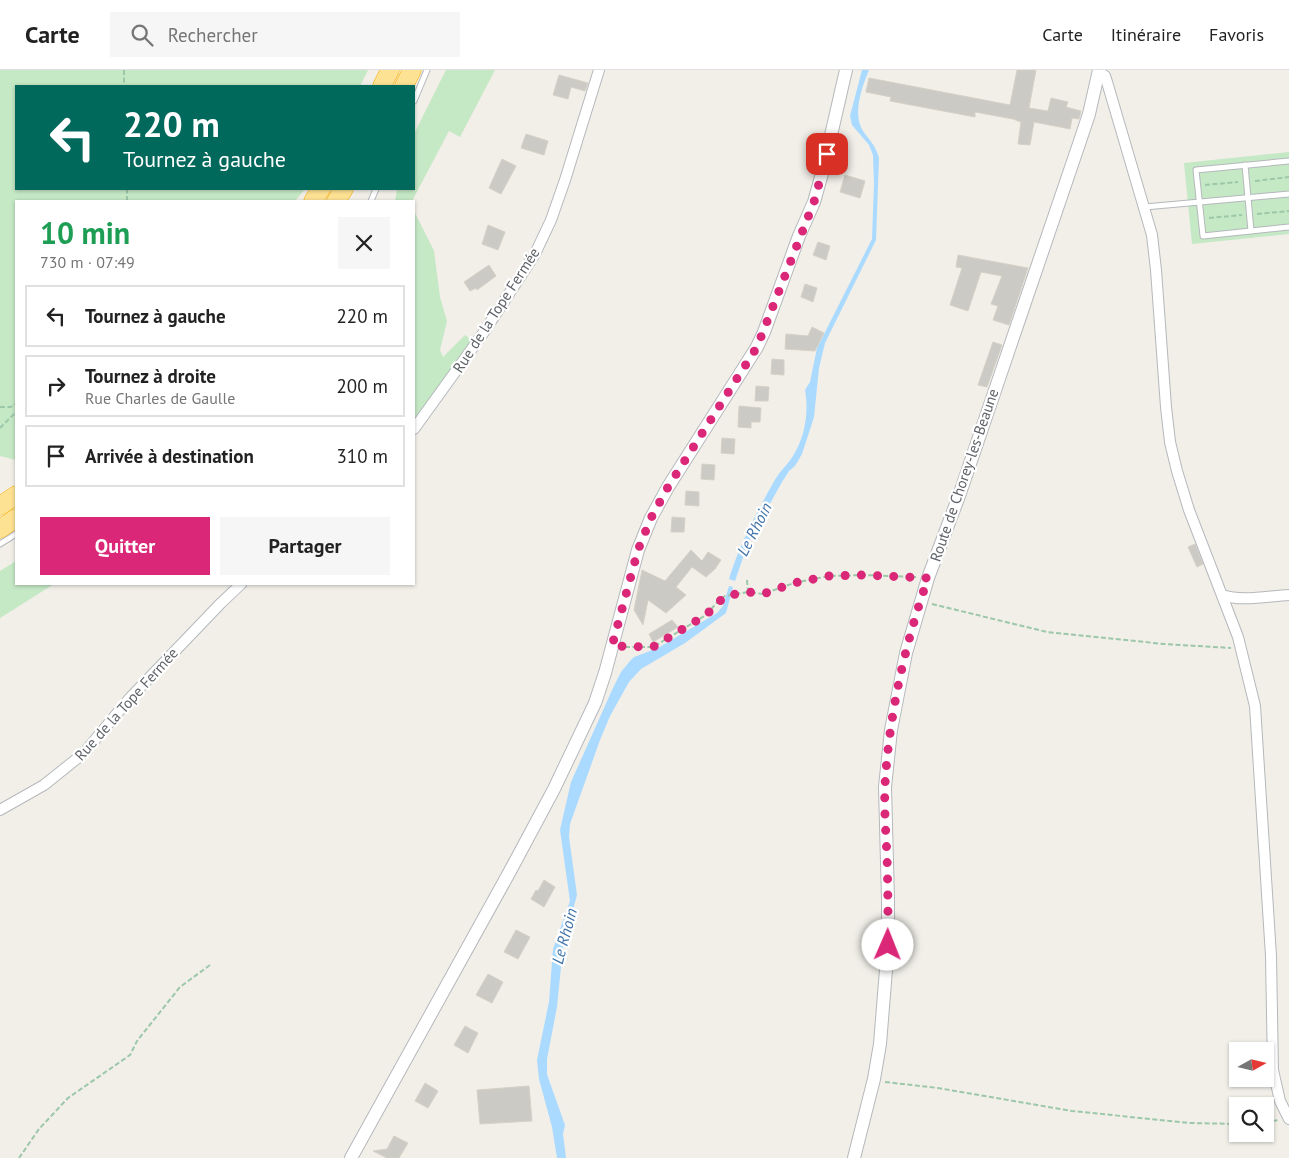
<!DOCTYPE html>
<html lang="fr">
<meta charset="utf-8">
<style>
body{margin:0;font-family:"PT Sans",sans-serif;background:#f6f6f6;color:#222;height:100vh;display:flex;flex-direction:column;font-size:19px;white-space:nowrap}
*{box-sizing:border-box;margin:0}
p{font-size:16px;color:#767676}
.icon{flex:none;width:28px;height:28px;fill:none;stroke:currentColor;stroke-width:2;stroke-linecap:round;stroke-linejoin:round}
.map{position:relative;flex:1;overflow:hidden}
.panel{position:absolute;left:15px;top:130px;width:400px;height:385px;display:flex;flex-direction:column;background:#fff;border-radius:0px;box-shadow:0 1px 4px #0004}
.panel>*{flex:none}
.banner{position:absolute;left:15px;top:15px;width:400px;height:105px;border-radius:0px;box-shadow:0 1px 4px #0004;background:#00695c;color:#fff;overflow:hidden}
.needle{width:32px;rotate:82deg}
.tools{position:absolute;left:1229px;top:972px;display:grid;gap:10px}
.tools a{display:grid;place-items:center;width:45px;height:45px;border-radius:0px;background:#fff;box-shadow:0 1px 4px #0004;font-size:25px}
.pin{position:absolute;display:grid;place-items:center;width:42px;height:42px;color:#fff;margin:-21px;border-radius:10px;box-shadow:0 2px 8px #0006}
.me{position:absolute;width:55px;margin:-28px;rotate:1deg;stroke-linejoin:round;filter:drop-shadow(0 0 4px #0008)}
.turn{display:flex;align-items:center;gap:18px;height:105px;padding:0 25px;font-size:22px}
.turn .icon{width:65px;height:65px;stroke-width:2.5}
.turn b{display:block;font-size:35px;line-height:42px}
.round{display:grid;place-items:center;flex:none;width:52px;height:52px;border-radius:0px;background:#f6f6f6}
.overview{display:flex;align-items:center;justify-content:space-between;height:85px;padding:0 25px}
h1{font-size:30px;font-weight:700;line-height:38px;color:#1e9e55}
.button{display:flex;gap:10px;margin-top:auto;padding:10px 25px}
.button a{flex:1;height:58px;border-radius:0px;background:#db2777;color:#fff;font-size:20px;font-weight:700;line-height:58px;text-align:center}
.button a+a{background:#f6f6f6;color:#222}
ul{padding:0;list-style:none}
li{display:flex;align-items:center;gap:15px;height:62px;margin:0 10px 8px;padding:0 15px;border:2px solid #e0e0e0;border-radius:0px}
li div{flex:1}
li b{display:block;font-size:19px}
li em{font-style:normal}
header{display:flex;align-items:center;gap:30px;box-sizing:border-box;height:70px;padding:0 25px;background:#fff;border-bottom:1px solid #e0e0e0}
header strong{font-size:24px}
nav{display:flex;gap:28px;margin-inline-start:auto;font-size:18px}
.search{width:350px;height:45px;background:#f6f6f6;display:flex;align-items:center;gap:12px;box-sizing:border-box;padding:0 18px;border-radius:0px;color:#767676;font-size:19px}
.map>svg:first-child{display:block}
</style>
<header>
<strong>Carte</strong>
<div class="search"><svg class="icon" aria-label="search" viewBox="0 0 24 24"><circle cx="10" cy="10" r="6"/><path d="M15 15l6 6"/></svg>Rechercher</div>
<nav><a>Carte</a><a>Itinéraire</a><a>Favoris</a></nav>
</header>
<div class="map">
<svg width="1289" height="1088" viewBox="0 0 1289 1088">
<rect width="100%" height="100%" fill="#f1efe8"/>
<g fill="#c5e8c5">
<polygon points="0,0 368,0 360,16 16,16 16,119 305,119 295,131 16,131 16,390 0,386"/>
<polygon points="446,0 495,0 460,67 449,61 412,131 395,131 397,119 414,119 414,64"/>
<polygon points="1289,82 1289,164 1192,174 1184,93"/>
<polygon points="414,141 434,181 440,227 447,251 440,280 443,287 465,265 474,272 414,353"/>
<polygon points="16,491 16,514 54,514 0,548 0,501"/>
</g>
<g fill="#aadaff">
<path d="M862 0H869C862 17 852 44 863 61 870 71 876 76 879 88L876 170 825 273 819 298 814 347 802 384 795 396 789 401 782 412 748 473 735 511 729 509C740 473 758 440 776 408 781 400 788 394 793 386 805 367 809 342 805 320L810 312 817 278 872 169 874 114 873 85 869 75 852 55 850 46Z"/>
<polygon points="729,516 733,517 726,543 685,573 641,599 629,612 610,646 600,670 570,754 569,767 577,825 563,877 557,937 547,989 547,1004 550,1013 565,1055 563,1064 566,1088 557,1088 552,1057 539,1009 537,990 549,932 553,879 570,831 560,760 571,712 613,618 621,602 630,591 634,587 658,578 717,543 723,536"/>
</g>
<g fill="#cccac5" stroke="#d6d1c6">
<polygon points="1017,0 1036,0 1029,38 1048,41 1051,28 1068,32 1066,37 1081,41 1079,49 1072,48 1070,59 1034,52 1030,75 1018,74 1021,52 1013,49 975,42 975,47 890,31 891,27 866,22 869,8 1010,35"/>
<polygon points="559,5 588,13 585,21 571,17 568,29 553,25"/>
<polygon points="526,64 548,71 544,85 521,78"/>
<polygon points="502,89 516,96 501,124 489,118"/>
<polygon points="845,105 865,111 860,128 840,122"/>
<polygon points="488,155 505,162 498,180 482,174"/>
<polygon points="818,172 830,176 826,190 813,185"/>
<polygon points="958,185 1028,198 1009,255 993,250 998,236 991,234 1002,206 981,202 968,241 950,235 962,198 956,197"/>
<polygon points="489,195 496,206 477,220 476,218 470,221 464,212"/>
<polygon points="805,214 817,218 813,232 801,227"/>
<polygon points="812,257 824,263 815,281 785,279 786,264 808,266"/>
<polygon points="993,272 1002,275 987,317 978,315"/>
<polygon points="772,289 784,290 784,305 771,304"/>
<polygon points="756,316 769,317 768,331 755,331"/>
<polygon points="739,336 761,338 760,352 751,352 751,358 738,357"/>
<polygon points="722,368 735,369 734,384 721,383"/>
<polygon points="702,394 715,395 714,410 701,409"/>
<polygon points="686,421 699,422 699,436 685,435"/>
<polygon points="672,447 685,448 684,462 671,462"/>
<polygon points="1195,474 1203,494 1197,497 1188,477"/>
<polygon points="691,480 702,491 708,482 721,490 715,499 706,507 692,497 676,517 686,525 666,543 648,530 643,555 634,540 642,500 665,511"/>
<polygon points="672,550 678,557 653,572 649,564"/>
<polygon points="544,810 555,817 544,837 531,829 536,820 538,821"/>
<polygon points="516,860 530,867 518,889 504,882"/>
<polygon points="488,904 503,912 492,933 476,925"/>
<polygon points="465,956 478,963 468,983 454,975"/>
<polygon points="425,1013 438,1021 428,1038 415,1031"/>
<polygon points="529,1016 532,1051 480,1054 477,1020"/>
<polygon points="394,1066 408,1073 399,1088 387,1088 373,1081 387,1079"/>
</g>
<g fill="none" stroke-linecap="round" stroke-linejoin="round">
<g stroke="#b5b8bc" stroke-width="7">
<g id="service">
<polyline points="414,31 427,0"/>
<polyline points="1289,91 1196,100 1203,166 1289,157"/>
<polyline points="1245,95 1251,161"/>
<polyline points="371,131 376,119"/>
<polyline points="1145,137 1289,124"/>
<polyline points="0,474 16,464"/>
</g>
</g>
<g stroke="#b5b8bc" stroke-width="12">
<g id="minor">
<polyline points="1099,2 1105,6 1107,12 1152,165 1156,200 1166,337 1170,372 1177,401 1189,440 1238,567 1255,636 1271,886 1273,1000 1280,1031 1289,1049"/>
<polyline points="414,359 484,262 535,184 551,150 565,110 599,0"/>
<path d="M1222 525C1242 532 1268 526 1289 525"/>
<polyline points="0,740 44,715 84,683 129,629 221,533 241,514"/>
</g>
</g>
<g stroke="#b5b8bc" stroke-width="14">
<g id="tertiary">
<polyline points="351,1088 509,803 554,719 595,633 605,603 638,480 651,448 668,417 757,277 764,262 799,166 814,132 823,100 846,0"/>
<polyline points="854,1088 874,1009 880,974 888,875 888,830 885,717 891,660 906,583 928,508 959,426 1080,71 1089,44 1099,0"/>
</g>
</g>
<g stroke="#f9ab00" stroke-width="19">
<g id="motorway">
<polyline points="382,16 390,0"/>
<polyline points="404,16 412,0"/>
<polyline points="313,131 321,119"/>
<polyline points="336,131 344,119"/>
<polyline points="0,436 16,425"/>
<polyline points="0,459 16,448"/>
</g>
</g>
<g stroke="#9cc7a9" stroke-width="2" stroke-dasharray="5 2.5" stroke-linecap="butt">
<polyline points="124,0 124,16"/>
<polyline points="1255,111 1289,107"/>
<polyline points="1205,115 1238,112"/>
<polyline points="127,131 127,119"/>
<polyline points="1257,144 1289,141"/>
<polyline points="1209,148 1242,145"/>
<polyline points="0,337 11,337 16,334"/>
<polyline points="0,358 16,342"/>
<polyline points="747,510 748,522 763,524 794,513 829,506 864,505 916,507"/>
<polyline points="932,534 1047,562 1164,574 1231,578"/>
<polyline points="625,577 653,577 706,545 720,529 725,526 748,522"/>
<polyline points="885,1012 938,1018 1072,1041 1190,1053 1238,1054"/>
<polyline points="1265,1052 1279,1050"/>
<polyline points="19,1088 39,1059 68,1028 130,985 137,971 180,917 210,895"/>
</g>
<use href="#service" stroke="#fff" stroke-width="5"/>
<use href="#minor" stroke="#fff" stroke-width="10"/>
<use href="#tertiary" stroke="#fff" stroke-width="12"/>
<use href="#motorway" stroke="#fde293" stroke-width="18"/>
</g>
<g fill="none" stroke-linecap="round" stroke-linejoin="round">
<path stroke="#db2777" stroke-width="9" stroke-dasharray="0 16.2" d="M827 84 814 132 757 277 668 417 651 448 638 480 612 576 653 577 706 545 725 526 748 522 763 524 794 513 829 506 864 505 928 508C905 574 889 645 885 715 884 739 886 764 887 787 888 817 888 846 888 875"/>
</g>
<g text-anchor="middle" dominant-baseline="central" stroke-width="4.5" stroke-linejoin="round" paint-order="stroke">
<g font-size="15" fill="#5f6368" stroke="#fff">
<text transform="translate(496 240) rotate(-57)">Rue de la Tope Fermée</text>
<text transform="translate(964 405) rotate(-71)">Route de Chorey-les-Beaune</text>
<text transform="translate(126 634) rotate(-48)">Rue de la Tope Fermée</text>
</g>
<g font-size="16" font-style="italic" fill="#4174aa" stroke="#fff">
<text transform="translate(754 459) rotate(-63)">Le Rhoin</text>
<text transform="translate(564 866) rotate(-75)">Le Rhoin</text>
</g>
</g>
</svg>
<div class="tools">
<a><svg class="needle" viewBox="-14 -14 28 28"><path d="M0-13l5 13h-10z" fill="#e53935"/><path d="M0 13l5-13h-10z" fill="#767676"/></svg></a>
<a><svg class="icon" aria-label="search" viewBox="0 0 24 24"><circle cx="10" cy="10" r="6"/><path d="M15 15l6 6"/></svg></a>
</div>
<div class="pin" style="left:827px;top:84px;background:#d93025"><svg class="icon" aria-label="arrive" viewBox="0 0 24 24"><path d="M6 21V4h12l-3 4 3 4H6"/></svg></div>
<svg class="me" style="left:888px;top:875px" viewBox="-20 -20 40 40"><circle r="19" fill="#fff"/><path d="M0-13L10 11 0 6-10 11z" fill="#db2777"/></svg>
<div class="banner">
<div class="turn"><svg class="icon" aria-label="left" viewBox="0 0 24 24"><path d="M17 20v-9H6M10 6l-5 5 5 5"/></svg><div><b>220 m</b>Tournez à gauche</div></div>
</div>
<section class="panel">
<div class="overview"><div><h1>10 min</h1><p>730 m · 07:49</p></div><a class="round"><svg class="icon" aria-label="close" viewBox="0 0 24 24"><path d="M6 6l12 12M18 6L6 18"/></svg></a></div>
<ul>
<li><svg class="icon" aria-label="left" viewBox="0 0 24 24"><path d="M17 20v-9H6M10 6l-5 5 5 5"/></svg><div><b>Tournez à gauche</b></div><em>220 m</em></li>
<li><svg class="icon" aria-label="right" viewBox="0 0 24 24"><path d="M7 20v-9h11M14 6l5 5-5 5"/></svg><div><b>Tournez à droite</b><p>Rue Charles de Gaulle</p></div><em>200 m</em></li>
<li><svg class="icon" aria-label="arrive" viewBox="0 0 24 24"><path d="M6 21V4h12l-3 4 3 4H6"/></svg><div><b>Arrivée à destination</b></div><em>310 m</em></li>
</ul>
<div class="button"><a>Quitter</a><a>Partager</a></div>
</section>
</div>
